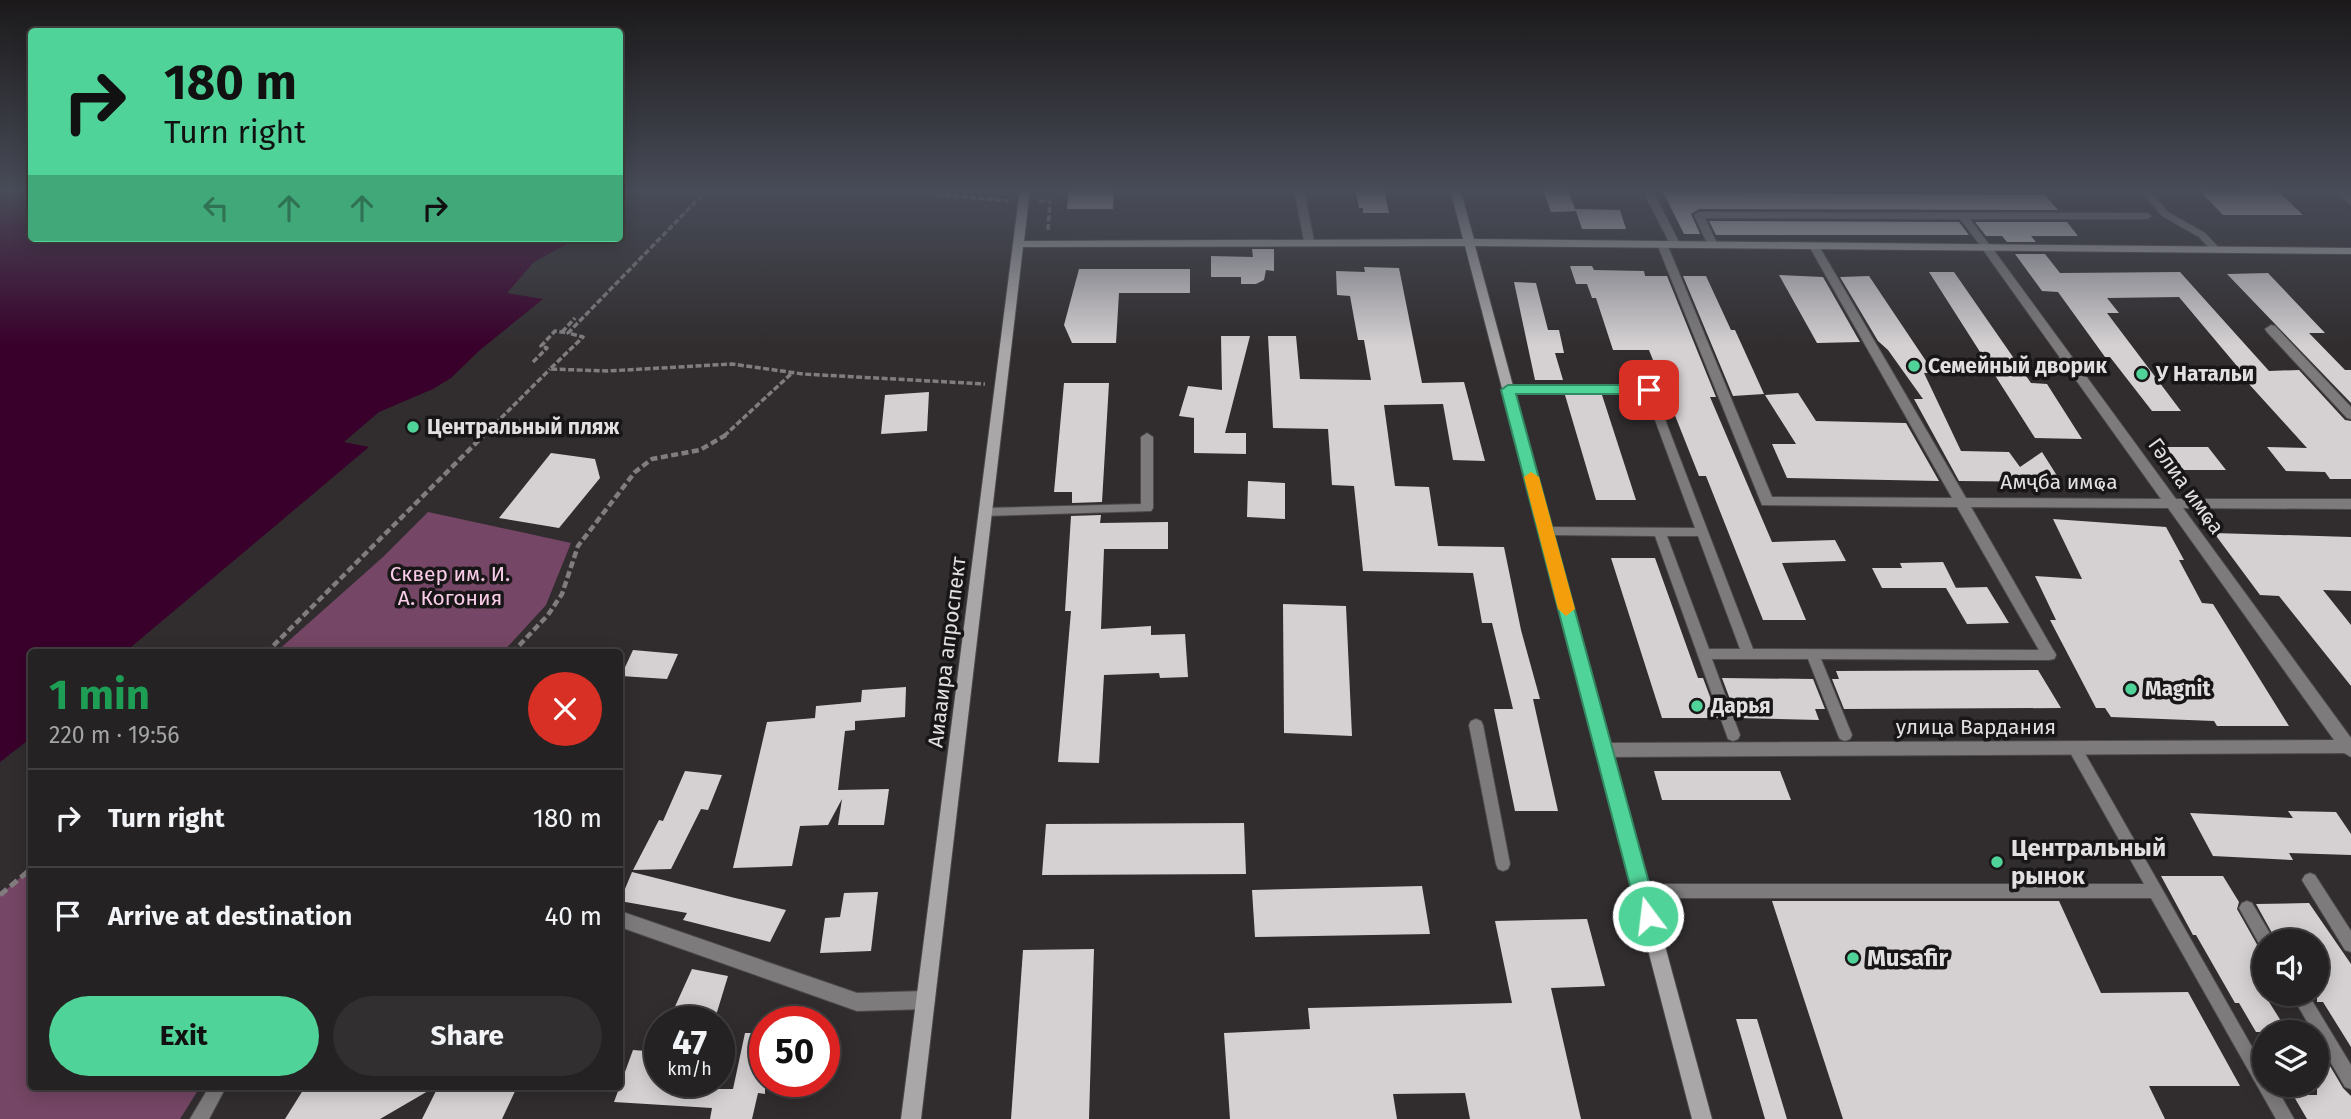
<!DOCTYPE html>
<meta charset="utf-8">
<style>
body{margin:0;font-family:"Fira Sans",sans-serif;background:#312f30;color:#f1f3f6;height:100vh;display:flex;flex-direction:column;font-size:26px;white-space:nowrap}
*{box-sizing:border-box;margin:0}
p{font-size:23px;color:#a3a4a6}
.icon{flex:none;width:38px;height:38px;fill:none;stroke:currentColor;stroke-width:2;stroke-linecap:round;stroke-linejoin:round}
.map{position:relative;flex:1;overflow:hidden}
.sheet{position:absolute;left:28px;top:649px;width:595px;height:441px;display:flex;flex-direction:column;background:#252223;border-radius:7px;box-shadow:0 4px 18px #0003,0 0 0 2px #423f41}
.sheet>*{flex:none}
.banner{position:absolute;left:28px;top:28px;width:595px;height:214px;border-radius:7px;box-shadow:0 4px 18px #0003,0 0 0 2px #423f41;background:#50d398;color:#111;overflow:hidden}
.fabs{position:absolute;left:2252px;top:929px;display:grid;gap:14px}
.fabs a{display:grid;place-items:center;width:77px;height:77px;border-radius:50%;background:#252223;box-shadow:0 4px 18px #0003,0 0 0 2px #423f41;font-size:35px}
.speed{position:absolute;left:644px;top:1006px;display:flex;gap:14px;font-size:35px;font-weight:700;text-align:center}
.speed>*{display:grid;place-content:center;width:91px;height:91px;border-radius:50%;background:#252223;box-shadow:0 4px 18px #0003,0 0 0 2px #423f41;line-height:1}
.speed small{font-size:18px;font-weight:400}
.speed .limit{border:10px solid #d22;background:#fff;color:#111}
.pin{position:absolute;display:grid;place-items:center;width:60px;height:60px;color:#fff;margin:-30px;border-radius:14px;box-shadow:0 4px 10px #0006}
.me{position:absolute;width:77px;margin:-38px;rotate:345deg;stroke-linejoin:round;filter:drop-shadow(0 0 5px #0008)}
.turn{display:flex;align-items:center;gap:24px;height:147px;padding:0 21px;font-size:32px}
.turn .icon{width:91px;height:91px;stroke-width:2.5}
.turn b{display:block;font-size:49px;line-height:60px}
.lanes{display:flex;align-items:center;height:66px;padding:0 21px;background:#0003;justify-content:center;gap:35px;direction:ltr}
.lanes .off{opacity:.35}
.round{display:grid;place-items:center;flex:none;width:74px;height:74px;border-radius:37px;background:#312f30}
.headline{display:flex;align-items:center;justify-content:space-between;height:119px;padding:0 21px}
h1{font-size:42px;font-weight:700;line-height:52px;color:#1e9e55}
.button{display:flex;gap:14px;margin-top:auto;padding:14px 21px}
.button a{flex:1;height:80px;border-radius:42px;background:#50d398;color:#111;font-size:28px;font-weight:700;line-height:80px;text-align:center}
.button a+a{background:#312f30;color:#f1f3f6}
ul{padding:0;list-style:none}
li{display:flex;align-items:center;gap:21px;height:98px;padding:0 21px;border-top:2px solid #423f41}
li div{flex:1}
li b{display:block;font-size:26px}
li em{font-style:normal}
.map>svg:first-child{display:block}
</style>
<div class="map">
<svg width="2351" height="1119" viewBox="0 0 2351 1119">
<rect width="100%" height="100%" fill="#312d2f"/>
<g fill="#754665">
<polygon points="1503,189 2134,189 2136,192 1504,191"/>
<polygon points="428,512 571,543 546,605 502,653 275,653 383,557"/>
<polygon points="31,868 32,1087 200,1087 180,1119 0,1119 0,895"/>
</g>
<polygon fill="#39002b" points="0,189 31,189 32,238 578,238 534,262 507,293 543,299 480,350 451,378 433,389 379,412 344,442 369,447 124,653 32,653 31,738 0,762"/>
<g fill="#d5d1d3">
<polygon points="1069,189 1114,189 1113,209 1067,209"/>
<polygon points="1355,189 1384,189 1389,213 1363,213 1363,208 1359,208"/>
<polygon points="2241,189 2276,189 2303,215 2223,215 2199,190 2243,191"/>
<polygon points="1543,190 1568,190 1575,209 1620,210 1626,229 1582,229 1576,211 1551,212"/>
<polygon points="1663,192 2045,195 2058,210 1699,209 1691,214 1700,234 1684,234"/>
<polygon points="1709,221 1959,222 1969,235 1716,235"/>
<polygon points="1975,222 2067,222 2078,236 2031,236 2036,242 2007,242 2002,236 1986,236"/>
<polygon points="1252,249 1274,249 1274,271 1266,270 1264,280 1256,284 1241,284 1241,277 1211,277 1211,256 1253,257"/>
<polygon points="2015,254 2045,254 2060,273 2180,272 2269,371 2299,370 2345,420 2351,421 2351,479 2330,479 2325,472 2286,471 2267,447 2307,448 2238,372 2242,372 2179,297 2107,298 2119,313 2107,313 2181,411 2152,411 2110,357 2105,357 2058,292 2042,291"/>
<polygon points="1570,266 1592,266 1594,270 1644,271 1645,276 1667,276 1716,397 1710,397 1772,542 1835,540 1846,561 1782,563 1806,620 1763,620 1706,476 1699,476 1649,350 1613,350 1596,298 1592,298 1587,284 1576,284"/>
<polygon points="1364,267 1399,268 1422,383 1464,382 1485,461 1453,460 1443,404 1384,405 1395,486 1429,487 1438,546 1504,547 1521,630 1540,699 1533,699 1558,811 1515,811 1494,709 1513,709 1492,623 1482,623 1473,573 1363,571 1354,486 1332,485 1328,429 1273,428 1268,336 1296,336 1300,379 1371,380 1364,340 1358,340 1350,296 1337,295 1336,271 1365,272"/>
<polygon points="1079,269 1190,269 1190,293 1119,293 1116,343 1072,343 1064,325"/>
<polygon points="1929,272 1954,272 2031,383 2047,384 2082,439 2035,438"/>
<polygon points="2268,273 2325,333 2309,333 2345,370 2351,370 2351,403 2227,274"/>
<polygon points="1779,275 1823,277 1860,342 1817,343"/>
<polygon points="1683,276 1706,276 1731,330 1735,330 1764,394 1733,396"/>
<polygon points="1869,276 1934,373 1924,373 1961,451 2009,452 2020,467 2042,452 2061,482 1959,481 1914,399 1923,399 1888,350 1878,341 1840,277"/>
<polygon points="1514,282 1536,283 1548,330 1559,330 1564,353 1555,353 1563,380 1535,380"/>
<polygon points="1221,336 1250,336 1225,433 1246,433 1246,454 1194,453 1194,418 1179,416 1188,386 1222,390"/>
<polygon points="1064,383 1109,383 1102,502 1072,503 1072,492 1054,492"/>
<polygon points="929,392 927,431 881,434 885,395"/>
<polygon points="1798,393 1816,421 1906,423 1939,481 1787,478 1772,444 1796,444 1765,395"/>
<polygon points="1565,395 1602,395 1636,500 1596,500"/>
<polygon points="2166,447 2208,447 2226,470 2183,470"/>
<polygon points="551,453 595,459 600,478 559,528 499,518"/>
<polygon points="1248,481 1285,483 1285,519 1247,517"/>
<polygon points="1101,515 1100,523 1168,522 1168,549 1104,549 1101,629 1151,626 1151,635 1185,634 1188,677 1160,678 1159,673 1104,675 1099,763 1058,762 1071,611 1065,611 1071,516"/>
<polygon points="2053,519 2166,527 2184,560 2179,560 2202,603 2213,604 2289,726 2217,726 2214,721 2111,717 2105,708 2096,708 2050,620 2056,620 2035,576 2082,579"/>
<polygon points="2214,533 2351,537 2351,591 2323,590 2351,625 2351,686 2279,596 2260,595"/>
<polygon points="1611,558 1655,558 1698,678 1703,678 1718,718 1662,718"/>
<polygon points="1943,562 1956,588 1882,588 1872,568 1902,568 1900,563"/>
<polygon points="1987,587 2009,623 1967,624 1946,588"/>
<polygon points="1283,604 1346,606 1352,736 1284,733"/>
<polygon points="633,650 678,654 667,679 621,676"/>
<polygon points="2038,670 2061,708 1844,709 1832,679 1839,679 1836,671"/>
<polygon points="1722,678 1813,679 1825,709 1815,709 1819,720 1737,718"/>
<polygon points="906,687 905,717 855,721 855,730 845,731 838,790 889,789 884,825 838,825 842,799 828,825 800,826 792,866 733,868 767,722 815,718 816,706 861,702 862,690"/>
<polygon points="685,771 722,775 708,810 701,809 671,869 633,870 659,820 663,821"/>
<polygon points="1654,771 1780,771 1791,800 1662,800"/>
<polygon points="2288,811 2336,812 2351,834 2351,855 2289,853 2293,860 2213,856 2190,813 2293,818"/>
<polygon points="1244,823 1246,874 1042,875 1046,824"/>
<polygon points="632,872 735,898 786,910 770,942 683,920 687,913 620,901"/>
<polygon points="2161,876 2223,876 2239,902 2237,909 2259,948 2264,950 2264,994 2288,1032 2256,1032 2239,1003 2235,1003 2196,935 2193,935"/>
<polygon points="1422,886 1430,934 1255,937 1252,890"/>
<polygon points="878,892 871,951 820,953 825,918 840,917 844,893"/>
<polygon points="1772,901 2059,901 2101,993 2188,992 2240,1086 2149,1086 2165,1119 1843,1119"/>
<polygon points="2309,903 2351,964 2351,1047 2323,1002 2317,1002 2317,942 2277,942 2256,904"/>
<polygon points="1587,919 1605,986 1551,988 1581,1119 1470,1119 1465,1093 1393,1094 1397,1119 1230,1119 1224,1033 1310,1029 1308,1008 1512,1003 1495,921"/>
<polygon points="1094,949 1089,1119 1011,1119 1023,950"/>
<polygon points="692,969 728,976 714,1022 668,1022"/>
<polygon points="1736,1019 1757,1019 1787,1119 1765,1119"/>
<polygon points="745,1033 765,1033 765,1094 758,1093 752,1119 710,1119 712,1108 614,1102 633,1050 660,1052 660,1082 695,1082 693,1089 733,1089"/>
<polygon points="2317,1044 2343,1088 2351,1096 2351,1119 2307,1119 2293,1095 2317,1095"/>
<polygon points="305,1087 435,1087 380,1119 285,1119"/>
<polygon points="438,1087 517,1087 502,1119 422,1119"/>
</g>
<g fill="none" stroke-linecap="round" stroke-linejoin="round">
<g stroke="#4d4a4b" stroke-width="2">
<g id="lane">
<polygon points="2139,189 2148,189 2168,212 2205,233 2218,247 2218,251 2212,251 2199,237 2162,216"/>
<polygon points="1650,192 1655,195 1680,244 1678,246 1675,247 1670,244 1645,195"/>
<polygon points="1699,212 2147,213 2152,216 2147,219 1970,219 1991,247 1986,250 1983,249 1960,219 1705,218 1718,245 1713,248 1708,245 1694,215"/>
<path d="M1508 387 1653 388 1753 649 2049 650 2054 651 2056 655 2054 659 2049 660 1821 659 1852 735 1850 739 1845 741 1840 739 1838 735 1808 659H1712L1740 735 1738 739 1733 741 1728 739 1655 536 1546 535 1540 531 1546 527 1695 528 1645 393 1504 392 1503 390ZM1667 536H1698L1740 649H1709Z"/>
<polygon points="1147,433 1153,437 1153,508 1151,511 985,516 979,512 985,508 1141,504 1141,437"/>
<polygon points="1476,719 1481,721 1483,725 1510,864 1508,869 1503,871 1498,869 1496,864 1469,725 1471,721"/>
<polygon points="2074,741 2079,743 2264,1068 2264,1085 2275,1085 2294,1119 2276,1119 2151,898 1642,898 1637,896 1634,891 1637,886 1642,884 2144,884 2067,747 2069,743"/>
<polygon points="2310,873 2315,875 2351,931 2351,952 2345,950 2305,885 2302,880 2305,875"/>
<polygon points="2247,901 2252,903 2275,942 2264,942 2264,948 2261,947 2239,908 2242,903"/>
<polygon points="2291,994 2308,994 2351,1065 2351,1089 2345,1087 2317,1039 2317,1032 2313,1032"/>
<polygon points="209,1087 226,1087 209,1119 190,1119"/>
</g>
</g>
<g stroke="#4d4a4b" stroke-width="2">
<g id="street">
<polygon points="1294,189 1304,189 1314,241 1313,243 1305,243 1304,241"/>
<polygon points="2332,189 2343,189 2351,196 2351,205"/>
<polygon points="1662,241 1667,244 1772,497 1952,498 1809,246 1814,243 1819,246 1966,498 2161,499 1981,247 1986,244 1990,245 2176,499 2351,499 2351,509 2183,508 2351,738 2351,757 2344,753 1604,757 1598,755 1596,750 1598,745 1604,743 2334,740 2168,508 1971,507 2056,655 2054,659 2044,659 1957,507 1762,505 1657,244"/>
<polygon points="2271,325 2275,326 2351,407 2351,419 2347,418 2267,332 2265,329"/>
<polygon points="620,911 857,993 926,991 933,994 935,1000 933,1006 926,1009 857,1011 620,927"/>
</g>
</g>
<g stroke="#4d4a4b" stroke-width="2">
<polygon id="secondary" points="1020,189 1030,189 1024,241 1463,239 1450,189 1460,189 1474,239 2351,248 2351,254 1475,246 1712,1119 1692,1119 1465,246 1023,247 921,1119 901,1119"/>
</g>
<g stroke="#817d7f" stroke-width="3.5" stroke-dasharray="6 2.5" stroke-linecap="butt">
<polyline points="708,189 568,333 583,337 550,369 608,371 732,364 803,374 985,384"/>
<polyline points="877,189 1009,201"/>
<polyline points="1039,201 1050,201 1048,230"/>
<polyline points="562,332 575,318"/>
<polyline points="533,362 547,348 541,346 555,331 568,333"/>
<polyline points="483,436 550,369"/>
<polyline points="724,436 792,373"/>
</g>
<g stroke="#817d7f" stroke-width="4.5" stroke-dasharray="7 3.5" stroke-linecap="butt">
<polyline points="266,653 484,435"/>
<polyline points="512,653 548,615 562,594 578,546 635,472 652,459 700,450 726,435"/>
</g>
<polyline stroke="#817d7f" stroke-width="5" stroke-dasharray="9 4.5" stroke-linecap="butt" points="0,895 32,868"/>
<use href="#lane" fill="#7d7b7c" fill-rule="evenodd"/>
<use href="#street" fill="#7d7b7c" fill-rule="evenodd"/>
<use href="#secondary" fill="#a9a7a8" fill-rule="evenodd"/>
</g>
<linearGradient id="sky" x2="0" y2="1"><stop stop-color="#1b191a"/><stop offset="0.55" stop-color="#484c58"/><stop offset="1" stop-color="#484c58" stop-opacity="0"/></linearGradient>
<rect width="2351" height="346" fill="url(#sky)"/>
<polygon fill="#50d398" stroke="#348963" stroke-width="2" points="1508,385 1649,385 1656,390 1649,394 1516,394 1658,916 1655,923 1648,925 1641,923 1638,916 1501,390"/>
<polygon fill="#f59e0b" points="1531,472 1539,477 1575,609 1566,616 1558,609 1524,477"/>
<g fill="#50d398" stroke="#181617" stroke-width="2.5">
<circle cx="1914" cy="366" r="7"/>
<circle cx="2142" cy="374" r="7"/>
<circle cx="413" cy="427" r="7"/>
<circle cx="2131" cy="689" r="7"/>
<circle cx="1697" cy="706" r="7"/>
<circle cx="1997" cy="862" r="7"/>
<circle cx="1853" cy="958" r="7"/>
</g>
<g text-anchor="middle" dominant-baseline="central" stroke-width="7" stroke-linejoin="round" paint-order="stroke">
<g font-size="21" font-weight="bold" fill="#e2e0e1" stroke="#181617" text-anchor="start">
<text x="1928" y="366">Семейный дворик</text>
<text x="2156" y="374">У Натальи</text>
<text x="427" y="427">Центральный пляж</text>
<text x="2145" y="689">Magnit</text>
<text x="1711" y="706">Дарья</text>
</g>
<g font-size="21" fill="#e2e0e1" stroke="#181617">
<text x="2059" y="482">Амҷба имҩа</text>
<text transform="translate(2186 486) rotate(54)">Гәлиа имҩа</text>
<text transform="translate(947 652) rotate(-83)">Аиааира апроспект</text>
<text x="1976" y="727">улица Вардания</text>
</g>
<g font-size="21" fill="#f9cce8" stroke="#181617">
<text x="450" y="574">Сквер им. И.<tspan x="450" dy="24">А. Когония</tspan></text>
</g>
<g font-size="24" font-weight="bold" fill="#e2e0e1" stroke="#181617" text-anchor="start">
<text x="2011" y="848">Центральный<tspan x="2011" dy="28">рынок</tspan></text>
<text x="1867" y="958">Musafir</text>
</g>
</g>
</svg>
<div class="fabs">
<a><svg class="icon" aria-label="sound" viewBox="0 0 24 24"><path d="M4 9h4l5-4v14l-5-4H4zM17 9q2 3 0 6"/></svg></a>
<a><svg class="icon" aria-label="layers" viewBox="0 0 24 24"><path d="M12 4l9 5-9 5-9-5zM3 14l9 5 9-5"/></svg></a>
</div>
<div class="speed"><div>47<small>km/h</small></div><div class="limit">50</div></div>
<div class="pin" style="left:1649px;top:390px;background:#d93025"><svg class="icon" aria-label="arrive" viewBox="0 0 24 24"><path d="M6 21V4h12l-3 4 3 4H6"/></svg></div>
<svg class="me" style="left:1648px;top:916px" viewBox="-20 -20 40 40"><circle r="17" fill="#50d398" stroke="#fff" stroke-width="3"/><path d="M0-11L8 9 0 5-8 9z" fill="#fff"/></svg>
<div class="banner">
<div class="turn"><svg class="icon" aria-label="right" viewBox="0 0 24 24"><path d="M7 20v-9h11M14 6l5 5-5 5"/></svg><div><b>180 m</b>Turn right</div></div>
<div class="lanes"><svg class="icon off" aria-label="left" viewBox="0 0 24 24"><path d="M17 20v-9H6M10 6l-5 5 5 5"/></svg><svg class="icon off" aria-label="ahead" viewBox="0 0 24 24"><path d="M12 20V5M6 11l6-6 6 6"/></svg><svg class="icon off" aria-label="ahead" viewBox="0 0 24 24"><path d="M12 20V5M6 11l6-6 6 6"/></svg><svg class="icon" aria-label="right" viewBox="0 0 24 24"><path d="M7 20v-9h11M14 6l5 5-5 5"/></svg></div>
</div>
<section class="sheet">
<div class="headline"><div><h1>1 min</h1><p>220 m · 19:56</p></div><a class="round" style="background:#d93025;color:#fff"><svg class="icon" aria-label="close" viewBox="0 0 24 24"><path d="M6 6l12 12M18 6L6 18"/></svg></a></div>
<ul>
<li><svg class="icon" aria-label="right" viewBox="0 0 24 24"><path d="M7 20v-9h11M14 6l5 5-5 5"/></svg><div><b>Turn right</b></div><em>180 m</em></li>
<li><svg class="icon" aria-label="arrive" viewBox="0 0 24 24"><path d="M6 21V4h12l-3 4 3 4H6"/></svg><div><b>Arrive at destination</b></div><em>40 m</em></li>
</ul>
<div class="button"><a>Exit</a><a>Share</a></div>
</section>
</div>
